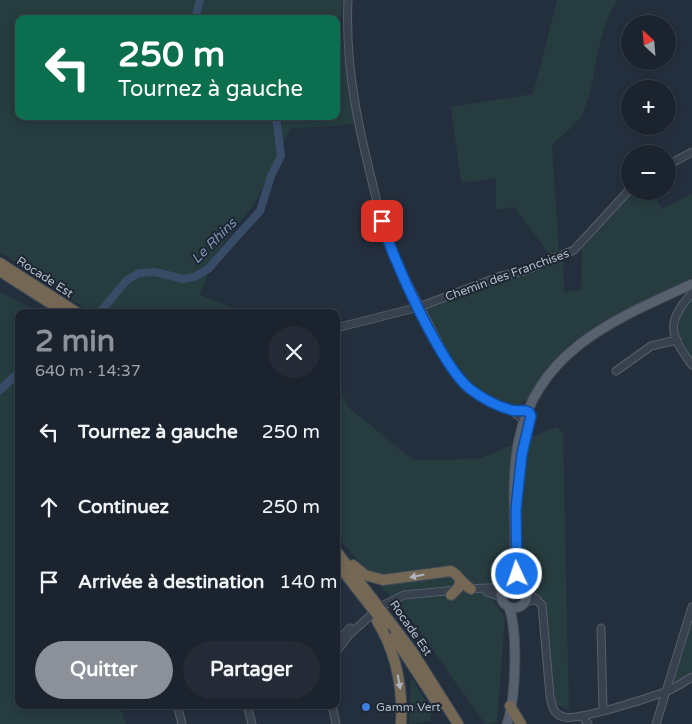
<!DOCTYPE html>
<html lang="fr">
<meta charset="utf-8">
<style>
body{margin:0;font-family:"Varela Round",sans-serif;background:#242b36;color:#f1f3f6;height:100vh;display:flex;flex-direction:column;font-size:19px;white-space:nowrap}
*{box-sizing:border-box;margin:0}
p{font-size:16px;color:#a0a4aa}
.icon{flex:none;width:28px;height:28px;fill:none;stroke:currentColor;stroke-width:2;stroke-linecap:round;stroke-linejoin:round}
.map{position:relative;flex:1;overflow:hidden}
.details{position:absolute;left:15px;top:309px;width:325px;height:400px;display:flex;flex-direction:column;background:#1b232e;border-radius:10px;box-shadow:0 2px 8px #0003,0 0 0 1px #39404a}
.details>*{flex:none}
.guide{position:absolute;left:15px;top:15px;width:325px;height:105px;border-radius:10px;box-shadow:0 2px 8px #0003,0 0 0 1px #39404a;background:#0b6e4f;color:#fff;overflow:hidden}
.needle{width:32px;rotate:334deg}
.buttons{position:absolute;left:621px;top:15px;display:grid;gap:10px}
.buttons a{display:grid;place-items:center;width:55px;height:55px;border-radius:50%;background:#1b232e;box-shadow:0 2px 8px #0003,0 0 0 1px #39404a;font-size:25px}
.pin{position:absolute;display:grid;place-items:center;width:42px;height:42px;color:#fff;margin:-21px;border-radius:10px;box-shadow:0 2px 8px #0006}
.me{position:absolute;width:55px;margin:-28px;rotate:357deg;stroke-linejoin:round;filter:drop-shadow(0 0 4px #0008)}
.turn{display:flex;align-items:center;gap:18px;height:105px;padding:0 20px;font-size:22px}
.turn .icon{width:65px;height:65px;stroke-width:2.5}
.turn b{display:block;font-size:35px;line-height:42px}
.round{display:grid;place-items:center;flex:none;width:52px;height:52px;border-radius:26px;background:#242b36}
.overview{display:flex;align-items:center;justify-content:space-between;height:85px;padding:0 20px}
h1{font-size:30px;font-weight:800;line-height:38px;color:#8c9099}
.action{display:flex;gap:10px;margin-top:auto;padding:10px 20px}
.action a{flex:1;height:58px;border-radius:30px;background:#8c9099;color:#fff;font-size:20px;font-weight:800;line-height:58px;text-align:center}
.action a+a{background:#242b36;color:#f1f3f6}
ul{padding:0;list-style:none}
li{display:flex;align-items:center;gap:15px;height:75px;padding:0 20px}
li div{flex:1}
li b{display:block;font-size:19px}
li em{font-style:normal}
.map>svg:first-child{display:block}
</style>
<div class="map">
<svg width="692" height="724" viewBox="0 0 692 724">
<rect width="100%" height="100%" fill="#242f3e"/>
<g fill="#263c3f" fill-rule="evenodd">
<path d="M0 0H343L340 24 355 124 290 129 255 203 216 253 200 295 243 312H90L0 252ZM19 19H336V116H19Z"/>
<path d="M557 0H618C595 32 598 76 584 111 579 123 561 136 552 145L559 252 551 257 514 207 496 210V178L461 183 451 107 533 94Z"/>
<path d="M630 191H652L662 209 692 194V278L599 324 569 346 545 373 527 400 516 406C458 387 448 359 423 308L563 257 564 292 581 290 582 249Z"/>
<polygon points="0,292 38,312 19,312 19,705 120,705 126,724 0,724"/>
<path d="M692 299V357C676 335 672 320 692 299Z"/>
<polygon points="336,374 347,406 413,460 478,459 556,427 563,432 569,710 555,704 546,606 525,580 481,584 505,617 497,723 485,724 413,622 336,536"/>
<polygon points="692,623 692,673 673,685"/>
<polygon points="411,677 431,710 431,721 409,724"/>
</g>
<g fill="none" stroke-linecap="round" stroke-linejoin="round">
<g stroke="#394c67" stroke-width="8">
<polyline points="195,19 200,0"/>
<polyline points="100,312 127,280 139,273 155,272 183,279 194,277 208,269 239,234 260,211 271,176 281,156 276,116"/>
<polyline points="0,390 19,372"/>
</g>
<g stroke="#565f6c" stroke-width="9">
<g id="minor">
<path d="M348 0C344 83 366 157 386 237L393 255 453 371 470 389 493 403 512 411 524 420H529"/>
<polyline points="668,165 692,152"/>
<path d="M692 293C666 322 669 334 692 365"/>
<polyline points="336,328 419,307 501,276 524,271 574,250 630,189"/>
<polyline points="616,371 651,346 677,340"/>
<polyline points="468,589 505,587"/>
<path d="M526 591 542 605 550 696C552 706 553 714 564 717 579 721 648 698 665 692 675 688 684 682 692 677"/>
<polyline points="487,592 501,597"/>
<polyline points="525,602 537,599"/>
<polyline points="384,605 404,595 457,590"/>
<polyline points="601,628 603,710"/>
<polyline points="336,643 350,628"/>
<polyline points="336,652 349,635 370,616"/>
<polyline points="177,705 182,724"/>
<polyline points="247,705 252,724"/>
<polyline points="332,705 336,724"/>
<polyline points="582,716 588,724"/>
<polyline points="656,724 692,607"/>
</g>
</g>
<g stroke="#414a57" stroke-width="11">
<g id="major">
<circle cx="514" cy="595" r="13"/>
<path d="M521 584 515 568C516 526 510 480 519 439 538 349 618 318 692 284"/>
<path d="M507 724C516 698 518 633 509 607"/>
</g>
</g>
<g stroke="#434c59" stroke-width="12">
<g id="highway">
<polyline points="0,263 76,312"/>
<polyline points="0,271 64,312"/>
<polyline points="336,551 412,651 458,724"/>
<polyline points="336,562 385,625"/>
<path d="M353 565 365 575 383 580 451 571C459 575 462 584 471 589"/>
<polyline points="451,595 459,587 460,581"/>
<path d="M377 621C396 652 403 687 401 724"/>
<polyline points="394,637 439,706"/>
<polyline points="510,706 521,724"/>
</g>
</g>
<use href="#minor" stroke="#38414e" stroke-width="7"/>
<use href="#major" stroke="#56606e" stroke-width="9"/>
<use href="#highway" stroke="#746855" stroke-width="10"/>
</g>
<defs><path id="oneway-solid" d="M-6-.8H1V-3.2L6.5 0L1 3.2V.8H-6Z" transform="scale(1.25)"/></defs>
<g fill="#aeb4bd">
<use href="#oneway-solid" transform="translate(417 576) rotate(169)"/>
<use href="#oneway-solid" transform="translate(399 682) rotate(80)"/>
</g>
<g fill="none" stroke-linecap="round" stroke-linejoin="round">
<g stroke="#114b97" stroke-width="12">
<path id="route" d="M382 221C391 257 442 367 470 389 482 398 496 406 511 410 517 412 523 409 529 412L531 416 522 454 516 509 517 574"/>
</g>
<use href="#route" stroke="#1a73e8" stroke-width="9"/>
</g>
<circle fill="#3f7fe0" stroke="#1d2633" stroke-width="2" cx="366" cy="707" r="5"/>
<g text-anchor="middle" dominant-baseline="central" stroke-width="4" stroke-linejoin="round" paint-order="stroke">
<g font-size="12" fill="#b4bcc9" stroke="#1d2633">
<text transform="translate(507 275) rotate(-20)">Chemin des Franchises</text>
<text transform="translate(45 277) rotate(33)">Rocade Est</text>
<text transform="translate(411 628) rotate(55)">Rocade Est</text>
</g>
<g font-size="12" fill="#b4bcc9" stroke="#1d2633" text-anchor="start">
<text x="376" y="707">Gamm Vert</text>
</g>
<g font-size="14" font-style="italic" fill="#7c92b1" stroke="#1d2633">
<text transform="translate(214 241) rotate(-45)">Le Rhins</text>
</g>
</g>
</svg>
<div class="buttons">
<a><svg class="needle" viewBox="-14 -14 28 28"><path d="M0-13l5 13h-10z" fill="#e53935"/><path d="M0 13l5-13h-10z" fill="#a0a4aa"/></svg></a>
<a>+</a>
<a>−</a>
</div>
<div class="pin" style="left:382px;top:221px;background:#d93025"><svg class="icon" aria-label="arrive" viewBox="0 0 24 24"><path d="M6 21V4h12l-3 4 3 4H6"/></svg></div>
<svg class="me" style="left:517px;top:574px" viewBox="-20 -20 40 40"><circle r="17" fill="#1a73e8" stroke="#fff" stroke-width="3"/><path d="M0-11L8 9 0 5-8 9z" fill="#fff"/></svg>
<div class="guide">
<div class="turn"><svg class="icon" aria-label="left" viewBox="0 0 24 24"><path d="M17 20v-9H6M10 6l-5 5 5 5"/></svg><div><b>250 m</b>Tournez à gauche</div></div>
</div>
<section class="details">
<div class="overview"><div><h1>2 min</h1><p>640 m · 14:37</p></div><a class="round"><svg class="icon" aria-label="close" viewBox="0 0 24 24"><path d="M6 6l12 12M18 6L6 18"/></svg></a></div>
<ul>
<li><svg class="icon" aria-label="left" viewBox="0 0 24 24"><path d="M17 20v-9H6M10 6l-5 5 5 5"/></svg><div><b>Tournez à gauche</b></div><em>250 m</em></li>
<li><svg class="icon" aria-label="ahead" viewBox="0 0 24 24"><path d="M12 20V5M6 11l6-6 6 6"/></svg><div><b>Continuez</b></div><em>250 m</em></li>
<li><svg class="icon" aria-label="arrive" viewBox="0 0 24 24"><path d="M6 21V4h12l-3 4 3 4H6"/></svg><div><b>Arrivée à destination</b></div><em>140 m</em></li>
</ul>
<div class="action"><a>Quitter</a><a>Partager</a></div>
</section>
</div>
